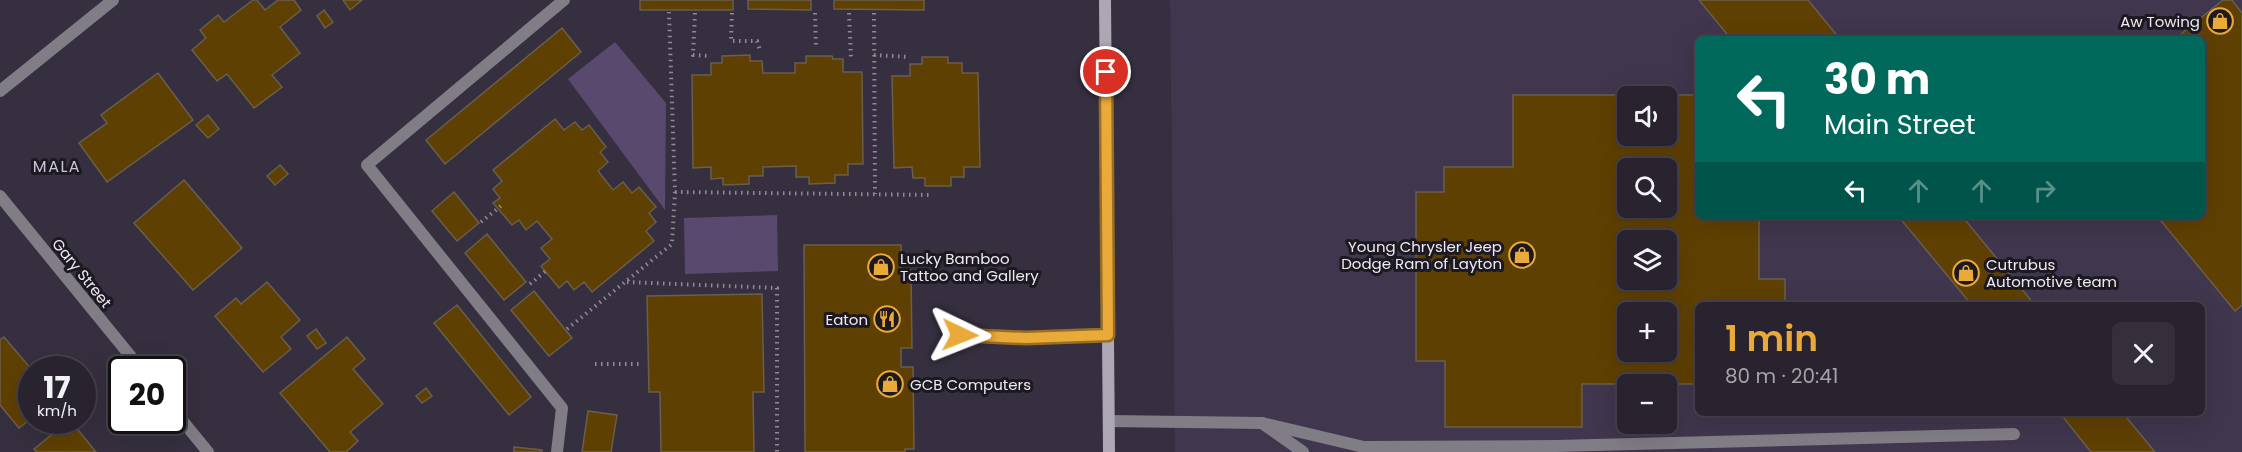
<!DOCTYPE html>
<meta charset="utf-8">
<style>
body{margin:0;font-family:Poppins,sans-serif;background:#342f3b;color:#f1f3f6;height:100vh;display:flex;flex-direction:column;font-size:22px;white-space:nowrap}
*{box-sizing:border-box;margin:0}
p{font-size:20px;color:#a5a4aa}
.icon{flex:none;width:33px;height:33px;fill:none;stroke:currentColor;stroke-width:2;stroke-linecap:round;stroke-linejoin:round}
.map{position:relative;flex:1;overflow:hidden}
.sheet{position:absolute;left:1695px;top:302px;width:510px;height:114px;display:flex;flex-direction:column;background:#28232f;border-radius:9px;box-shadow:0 6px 24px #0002,0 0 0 2px #44404b}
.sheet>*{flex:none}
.top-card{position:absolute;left:1695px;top:36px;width:510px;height:183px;border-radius:9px;box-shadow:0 6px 24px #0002,0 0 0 2px #44404b;background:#00695c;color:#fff;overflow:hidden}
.buttons{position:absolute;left:1617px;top:86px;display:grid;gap:12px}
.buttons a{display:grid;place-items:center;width:60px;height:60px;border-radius:9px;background:#28232f;box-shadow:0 6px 24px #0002,0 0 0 2px #44404b;font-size:30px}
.speed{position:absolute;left:18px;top:356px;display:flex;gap:12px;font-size:30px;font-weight:700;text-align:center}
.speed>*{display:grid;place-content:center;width:78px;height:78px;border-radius:50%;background:#28232f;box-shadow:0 6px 24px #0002,0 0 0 2px #44404b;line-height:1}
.speed small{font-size:15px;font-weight:400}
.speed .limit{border:3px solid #111;border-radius:9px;background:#fff;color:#111}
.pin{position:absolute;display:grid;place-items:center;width:51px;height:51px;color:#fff;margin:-26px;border:3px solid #fff;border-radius:50%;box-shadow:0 2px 6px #0007}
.me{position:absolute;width:66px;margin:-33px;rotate:92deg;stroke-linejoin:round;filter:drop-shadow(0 0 4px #0008)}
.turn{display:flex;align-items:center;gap:21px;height:126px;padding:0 30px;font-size:27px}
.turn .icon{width:78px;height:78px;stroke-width:2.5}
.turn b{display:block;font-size:42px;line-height:51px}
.lanes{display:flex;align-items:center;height:57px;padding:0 30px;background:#0003;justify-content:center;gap:30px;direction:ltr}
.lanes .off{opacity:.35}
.round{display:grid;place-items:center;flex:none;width:63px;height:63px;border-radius:9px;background:#342f3b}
.headline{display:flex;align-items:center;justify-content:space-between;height:102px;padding:0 30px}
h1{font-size:36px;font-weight:600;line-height:45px;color:#eaaa39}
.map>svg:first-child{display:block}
</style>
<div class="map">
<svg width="2242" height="452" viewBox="0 0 2242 452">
<rect width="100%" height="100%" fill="#362f3f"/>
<path fill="#40364d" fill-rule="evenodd" d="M1170 0H2242V452H1175ZM1698 39H2202V216H1698ZM1628 96H1666V135H1628ZM1628 168H1666V207H1628ZM1628 240H1666V279H1628ZM1698 304H2202V412H1698ZM1628 312H1666V351H1628ZM1628 384H1666V423H1628Z"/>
<g fill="#59496e">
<polygon points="615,42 666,103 665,210 568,79"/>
<polygon points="777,215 778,271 685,274 684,218"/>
</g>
<g fill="#5f4003" stroke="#6a5e4d" stroke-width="1.5" fill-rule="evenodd">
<polygon points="253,0 257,0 265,10 278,0 294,0 301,10 280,27 300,53 272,75 282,87 254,108 227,74 217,81 192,50 206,38 200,30 218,15 224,22"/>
<polygon points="343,0 362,0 350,10"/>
<rect x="640" y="0" width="93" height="10"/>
<polygon points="748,0 811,0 811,10 748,9"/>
<polygon points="834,0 924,0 924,10 834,9"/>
<polygon points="1699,0 1808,0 1840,39 1731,39"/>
<polygon points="2223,0 2232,0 2242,13 2242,305 2235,311 2157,216 2202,216 2202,39 2175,39"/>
<polygon points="324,10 333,22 325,28 317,16"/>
<polygon points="562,28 581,52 445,164 426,140"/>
<polygon points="750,55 750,61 762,61 763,73 795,73 795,63 806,63 806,56 832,56 833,59 843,59 843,72 862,72 863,164 848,164 848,175 835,175 835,183 809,184 809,177 796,177 796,166 763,167 763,176 749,176 749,184 723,185 723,178 711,179 711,167 693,168 692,75 711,75 711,63 722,63 722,56"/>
<polygon points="922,57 948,57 948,63 962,63 962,73 978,73 980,167 964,167 964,177 951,177 951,186 925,186 925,178 913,178 912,167 894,168 892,76 910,76 910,64 922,64"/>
<polygon points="158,73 193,120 107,182 79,143 107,123 101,115"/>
<path d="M1513 95H1698V216H1759V279H1785V304H1698V384H1582V427H1445V361H1416V192H1444V167H1513ZM1628 96H1666V135H1628ZM1628 168H1666V207H1628ZM1628 240H1666V279H1628ZM1628 312H1666V351H1628Z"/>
<polygon points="208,115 219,129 208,138 196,125"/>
<polygon points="555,119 564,130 575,122 582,130 589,125 606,147 600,152 608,162 598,171 613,190 623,182 632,193 639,187 656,207 649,213 656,222 646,231 654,241 592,292 584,282 574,290 567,281 559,288 541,266 550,259 541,248 552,239 537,221 526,230 519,220 512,225 493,203 500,198 493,189 502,181 493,170"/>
<polygon points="280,165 288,174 275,185 267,176"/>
<polygon points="184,180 242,248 193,290 134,223"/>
<polygon points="454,192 479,223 457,241 432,211"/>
<polygon points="1898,216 1962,216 2034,304 1971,304"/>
<polygon points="487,234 526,282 504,300 465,253"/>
<polygon points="804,245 901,245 901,270 911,270 912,348 901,348 901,367 913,367 914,449 905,449 905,452 805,452"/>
<polygon points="267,282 300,320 281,337 291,349 263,372 215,316 236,298 241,304"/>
<polygon points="534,291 572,338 549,356 511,310"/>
<polygon points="762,294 764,392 753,392 754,452 661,452 660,392 649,392 647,296"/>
<polygon points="457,305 531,397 509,415 434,323"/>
<polygon points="316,329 326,343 317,349 307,336"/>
<polygon points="4,337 32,370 32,418 19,428 0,405 0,340"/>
<polygon points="347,337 365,359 353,369 383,404 350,432 358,441 346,452 330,452 280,393"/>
<polygon points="426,388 432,396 422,403 416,396"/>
<polygon points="588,411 617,415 611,452 582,452"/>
<polygon points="2059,412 2122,412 2155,452 2091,452"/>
<polygon points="70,420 96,452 37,452 34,449"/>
<polygon points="514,447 542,450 542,452 514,452"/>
</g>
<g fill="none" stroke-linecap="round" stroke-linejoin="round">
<g stroke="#908a98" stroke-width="4" stroke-dasharray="1.5 4.5" stroke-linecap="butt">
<polyline points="695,13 693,55 711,56"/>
<polyline points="732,13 731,41 757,41 760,50"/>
<polyline points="815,13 816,48"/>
<polyline points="849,13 851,58"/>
<polyline points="874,13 875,194"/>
<polyline points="874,55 910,57"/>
<polyline points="675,192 933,195"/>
<polyline points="481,222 502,205"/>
<polyline points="627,282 777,288 777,452"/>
<polyline points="530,284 547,270"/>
<polyline points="567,329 672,244 675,192 669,12"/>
<polyline points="595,364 639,364"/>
</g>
<g stroke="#817d86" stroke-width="12">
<polyline points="960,335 1026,338 1108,335"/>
<polyline points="1109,421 1262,423 1303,452"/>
<polyline points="1262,423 1364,447 1556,446 2014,434"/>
<polyline points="557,452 562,408 367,165 564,0"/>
</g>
<g stroke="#817d86" stroke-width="12">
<polyline points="0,91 113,0"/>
<polyline points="0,196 141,369"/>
<polyline points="172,408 208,452"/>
</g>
<polyline stroke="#ada7b5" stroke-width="12" points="1105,0 1109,452"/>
</g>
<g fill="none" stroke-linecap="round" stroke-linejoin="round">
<g stroke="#986e25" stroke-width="15">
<polyline id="route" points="960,335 1026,338 1108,335 1106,72"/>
</g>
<use href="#route" stroke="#eaaa39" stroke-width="10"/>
</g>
<defs>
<g id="shop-ring" transform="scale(1.35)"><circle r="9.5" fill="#1c1920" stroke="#eaaa39" stroke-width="1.5"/><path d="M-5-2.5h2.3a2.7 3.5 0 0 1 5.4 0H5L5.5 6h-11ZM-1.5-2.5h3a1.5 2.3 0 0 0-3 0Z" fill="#eaaa39"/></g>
<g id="restaurant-ring" transform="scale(1.35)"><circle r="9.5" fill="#1c1920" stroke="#eaaa39" stroke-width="1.5"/><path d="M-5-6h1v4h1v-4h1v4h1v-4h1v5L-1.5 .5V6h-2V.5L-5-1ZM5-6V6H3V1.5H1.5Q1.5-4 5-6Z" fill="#eaaa39"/></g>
</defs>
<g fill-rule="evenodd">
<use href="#shop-ring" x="2220" y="21"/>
<use href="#shop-ring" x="1522" y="255"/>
<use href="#shop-ring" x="881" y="267"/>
<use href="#shop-ring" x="1966" y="273"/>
<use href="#restaurant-ring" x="887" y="319"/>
<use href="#shop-ring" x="890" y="384"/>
</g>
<g text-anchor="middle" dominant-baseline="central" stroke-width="6" stroke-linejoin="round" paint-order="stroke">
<g font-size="15" fill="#efeaf5" stroke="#1c1920" text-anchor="end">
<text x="2200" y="21">Aw Towing</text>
<text x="1502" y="246">Young Chrysler Jeep<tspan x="1502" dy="17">Dodge Ram of Layton</tspan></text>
<text x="900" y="258" text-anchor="start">Lucky Bamboo<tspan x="900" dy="17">Tattoo and Gallery</tspan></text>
<text x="1986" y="264" text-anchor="start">Cutrubus<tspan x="1986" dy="17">Automotive team</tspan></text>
<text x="868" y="319">Eaton</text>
<text x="910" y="384" text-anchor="start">GCB Computers</text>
</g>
<g font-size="15" fill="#efeaf5" stroke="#1c1920">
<text transform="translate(82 273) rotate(51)">Gary Street</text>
</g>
<g font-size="16" letter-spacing="1.5" fill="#cdc5d9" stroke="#1c1920">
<text x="57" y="166">MALA</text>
</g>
</g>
</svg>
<div class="buttons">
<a><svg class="icon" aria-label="sound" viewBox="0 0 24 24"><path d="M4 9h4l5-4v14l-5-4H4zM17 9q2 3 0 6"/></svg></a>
<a><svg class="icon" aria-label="search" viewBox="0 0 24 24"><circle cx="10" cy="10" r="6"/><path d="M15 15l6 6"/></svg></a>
<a><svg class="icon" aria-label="layers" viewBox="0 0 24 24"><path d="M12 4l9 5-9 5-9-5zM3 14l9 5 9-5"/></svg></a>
<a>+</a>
<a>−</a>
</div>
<div class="speed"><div>17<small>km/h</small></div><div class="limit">20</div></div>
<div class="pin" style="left:1106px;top:72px;background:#d93025"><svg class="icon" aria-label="arrive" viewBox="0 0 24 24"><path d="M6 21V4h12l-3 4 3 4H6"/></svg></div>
<svg class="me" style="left:960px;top:335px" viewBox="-20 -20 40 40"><path d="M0-17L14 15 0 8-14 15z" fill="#eaaa39" stroke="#fff" stroke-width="4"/></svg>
<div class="top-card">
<div class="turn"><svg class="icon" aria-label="left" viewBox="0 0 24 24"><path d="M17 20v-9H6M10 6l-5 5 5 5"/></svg><div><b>30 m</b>Main Street</div></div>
<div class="lanes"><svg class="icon" aria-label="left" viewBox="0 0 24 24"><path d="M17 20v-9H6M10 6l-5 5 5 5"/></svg><svg class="icon off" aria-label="ahead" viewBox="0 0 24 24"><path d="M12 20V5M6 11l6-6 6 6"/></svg><svg class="icon off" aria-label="ahead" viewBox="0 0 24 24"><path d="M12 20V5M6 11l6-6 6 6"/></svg><svg class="icon off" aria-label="right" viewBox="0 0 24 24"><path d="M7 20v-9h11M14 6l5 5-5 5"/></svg></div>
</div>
<section class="sheet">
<div class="headline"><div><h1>1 min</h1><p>80 m · 20:41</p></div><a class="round"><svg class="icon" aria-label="close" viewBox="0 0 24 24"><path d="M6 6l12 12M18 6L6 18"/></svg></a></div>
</section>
</div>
